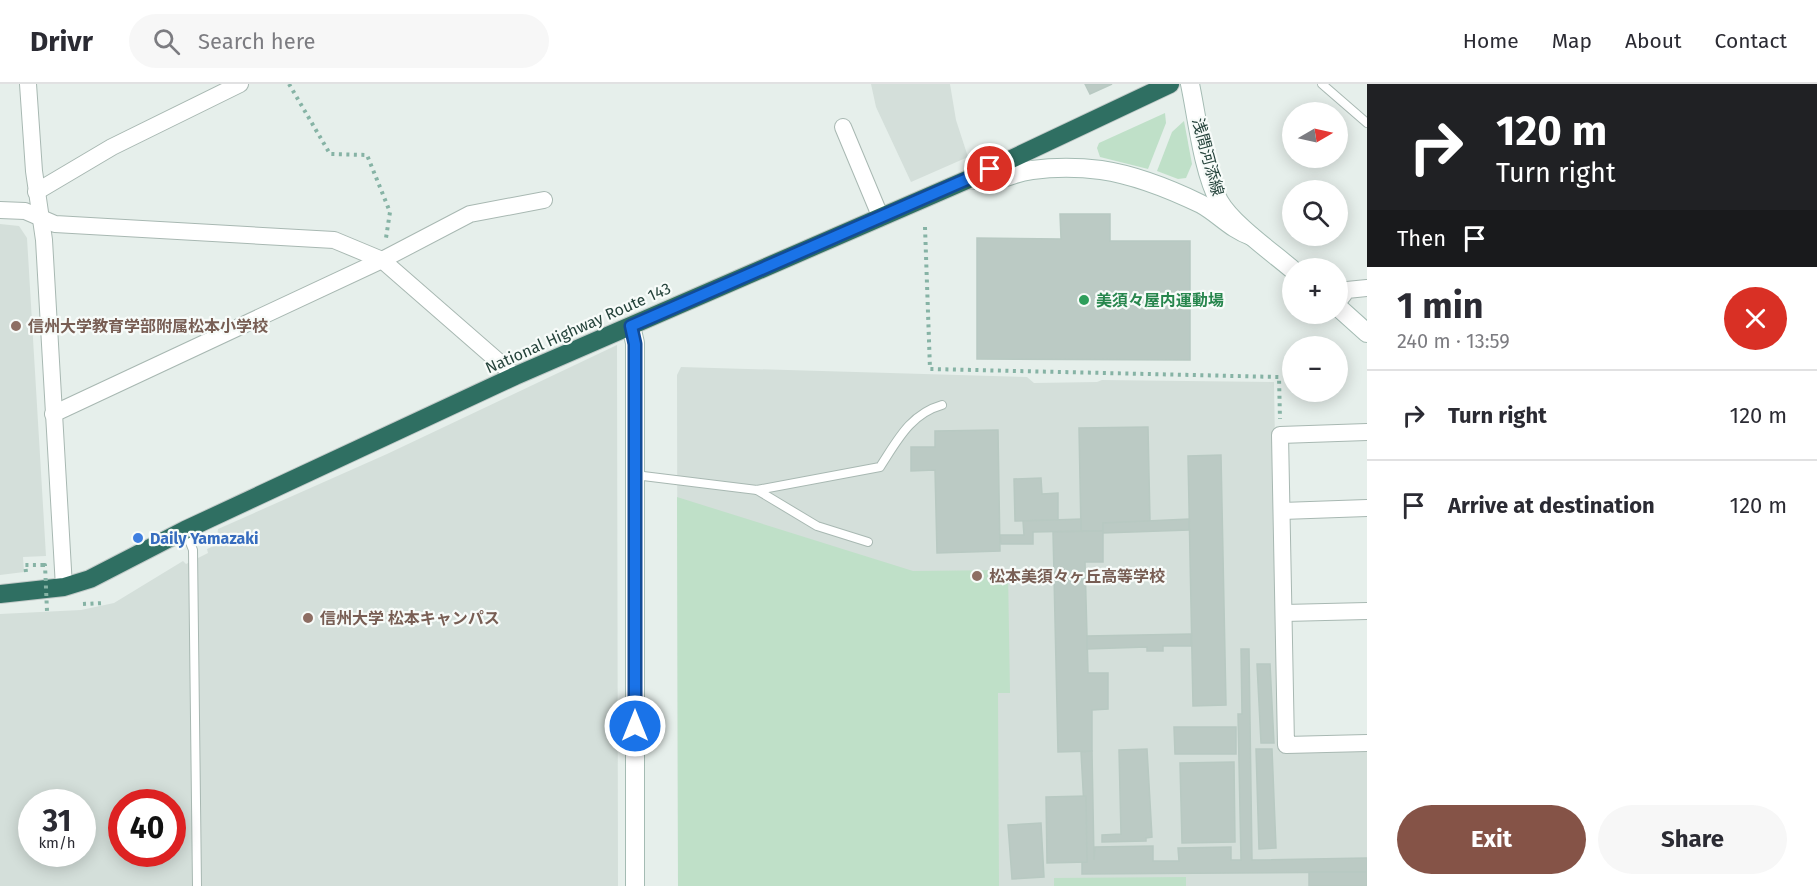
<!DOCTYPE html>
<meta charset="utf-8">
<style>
body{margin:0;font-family:"Fira Sans","Noto Sans JP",sans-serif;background:#f7f7f7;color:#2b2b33;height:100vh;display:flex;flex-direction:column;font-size:22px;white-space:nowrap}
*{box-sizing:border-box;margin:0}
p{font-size:20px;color:#7c7c81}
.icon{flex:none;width:33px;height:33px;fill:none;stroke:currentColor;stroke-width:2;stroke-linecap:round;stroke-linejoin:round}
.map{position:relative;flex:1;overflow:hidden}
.side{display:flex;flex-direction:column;background:#fff;width:450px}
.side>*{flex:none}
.top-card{background:#202124;color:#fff;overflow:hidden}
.needle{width:39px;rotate:81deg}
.fabs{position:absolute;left:1282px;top:18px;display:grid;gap:12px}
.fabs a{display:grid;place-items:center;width:66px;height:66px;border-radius:50%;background:#fff;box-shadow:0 3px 15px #0003;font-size:30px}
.speed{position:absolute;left:18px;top:705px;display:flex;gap:12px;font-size:30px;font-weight:700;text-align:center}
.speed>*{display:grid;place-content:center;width:78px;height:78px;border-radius:50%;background:#fff;box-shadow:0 3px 15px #0003;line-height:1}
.speed small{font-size:15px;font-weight:400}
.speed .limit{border:9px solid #d22;background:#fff;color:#111}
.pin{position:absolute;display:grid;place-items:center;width:51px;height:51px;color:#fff;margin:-26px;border:3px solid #fff;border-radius:50%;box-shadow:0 2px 6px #0007}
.me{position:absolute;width:66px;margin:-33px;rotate:0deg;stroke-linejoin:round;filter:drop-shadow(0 0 4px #0008)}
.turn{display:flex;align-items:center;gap:21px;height:126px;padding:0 30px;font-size:27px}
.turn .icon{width:78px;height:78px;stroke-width:2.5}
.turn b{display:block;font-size:42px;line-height:51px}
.then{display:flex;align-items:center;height:57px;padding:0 30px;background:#0003;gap:12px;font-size:22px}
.round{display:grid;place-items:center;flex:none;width:63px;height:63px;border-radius:32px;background:#f7f7f7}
.head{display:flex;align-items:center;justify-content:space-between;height:102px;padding:0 30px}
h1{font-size:36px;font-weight:700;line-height:45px}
.action{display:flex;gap:12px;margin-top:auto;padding:12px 30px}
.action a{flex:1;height:69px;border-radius:36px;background:#855347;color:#fff;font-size:24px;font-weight:700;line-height:69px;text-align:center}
.action a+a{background:#f7f7f7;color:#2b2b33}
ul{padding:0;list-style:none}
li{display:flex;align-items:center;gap:18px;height:90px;padding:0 30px;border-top:2px solid #e1e1e2}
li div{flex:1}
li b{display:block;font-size:22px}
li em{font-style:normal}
header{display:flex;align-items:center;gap:36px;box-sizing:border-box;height:84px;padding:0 30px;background:#fff;border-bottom:2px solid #e1e1e2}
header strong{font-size:28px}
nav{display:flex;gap:33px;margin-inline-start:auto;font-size:21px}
.search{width:420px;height:54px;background:#f7f7f7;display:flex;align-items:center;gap:15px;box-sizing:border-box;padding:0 21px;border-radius:33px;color:#7c7c81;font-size:22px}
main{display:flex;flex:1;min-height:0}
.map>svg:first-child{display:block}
</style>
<header>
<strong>Drivr</strong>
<div class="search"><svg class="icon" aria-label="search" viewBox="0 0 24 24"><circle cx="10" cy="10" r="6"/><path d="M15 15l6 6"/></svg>Search here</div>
<nav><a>Home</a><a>Map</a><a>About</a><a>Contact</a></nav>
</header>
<main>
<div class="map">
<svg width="1367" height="802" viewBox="0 0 1367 802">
<rect width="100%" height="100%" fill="#e6efeb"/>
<g fill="#d4dfda" fill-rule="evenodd">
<polygon points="871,0 950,0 956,36 968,73 911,98 876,23"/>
<polygon points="0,140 19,142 27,154 46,472 23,473 24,488 0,491"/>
<path d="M617 261 618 802H0V530L81 526 114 519 183 477 186 480 208 469 207 465 216 461 218 445 387 370ZM32 718H82V770H32ZM122 718H172V770H122Z"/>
<polygon points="681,283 1027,293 1034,299 1097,298 1102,296 1274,298 1280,666 1367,665 1367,802 678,802 677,291"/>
</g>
<g fill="#bfe0c8">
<polygon points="1165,29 1166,39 1148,85 1100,73 1097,64 1099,59"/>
<polygon points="1184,37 1192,80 1186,94 1178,95 1157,87 1172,48"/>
<polygon points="677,413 913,487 1008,486 1010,609 998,609 999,802 678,802"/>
<polygon points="1186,793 1186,802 1054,802 1054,794"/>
</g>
<g fill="#bbcac4" stroke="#b8c9c2" stroke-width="1.5">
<polygon points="1085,0 1112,0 1090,10"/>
<polygon points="1060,130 1110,130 1110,157 1190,157 1190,276 977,275 977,154 1061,155"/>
<polygon points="1148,343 1150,438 1103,439 1103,447 1081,447 1079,344"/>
<polygon points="998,346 1000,467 937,469 935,386 911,387 911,363 935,363 935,347"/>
<polygon points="1221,371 1226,621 1193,622 1188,372"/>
<polygon points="1041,394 1042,410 1058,409 1058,436 1015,437 1014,395"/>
<polygon points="1081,435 1081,447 1033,448 1033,460 1001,460 1000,451 1024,451 1023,437"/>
<polygon points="1189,435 1189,446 1103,449 1103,439"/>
<polygon points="1103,447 1103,478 1085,478 1088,589 1108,589 1108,625 1092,626 1092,667 1058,668 1053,448"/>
<polygon points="1191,550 1191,562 1163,562 1163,567 1147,567 1147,563 1087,565 1087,552"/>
<polygon points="1241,565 1249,565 1252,776 1367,774 1367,788 1082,790 1082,778 1087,778 1081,668 1092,667 1094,776 1095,763 1153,762 1153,777 1179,777 1178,764 1231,763 1231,776 1241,776 1238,630 1242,630"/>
<polygon points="1257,580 1270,580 1274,659 1261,659"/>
<polygon points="1174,643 1236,643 1236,670 1175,670"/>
<polygon points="1147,665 1152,753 1146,754 1146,757 1102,758 1102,751 1121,750 1119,666"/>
<polygon points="1256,665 1272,665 1276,764 1259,765"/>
<polygon points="1234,678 1235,758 1182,759 1180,679"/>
<polygon points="1086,712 1087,778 1047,779 1046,713"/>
<polygon points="1041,739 1044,793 1012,795 1008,741"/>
<rect x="1309" y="788" width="58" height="14"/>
</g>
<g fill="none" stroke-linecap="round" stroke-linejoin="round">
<g stroke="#a8b8b2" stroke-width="10">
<g id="lane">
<polyline points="1322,0 1367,39"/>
<path d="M635 391 757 406 880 383C897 357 910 330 942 321"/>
<polyline points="757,406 817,442 868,458"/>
<polyline points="185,446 193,466 197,802"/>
</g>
</g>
<g stroke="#a8b8b2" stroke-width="18">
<g id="street">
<polyline points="28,0 34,87 44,156 64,503"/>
<polyline points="843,43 881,134"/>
<polyline points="36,108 112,63 240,0"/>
<polyline points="0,126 25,127 55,140 334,156 382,176 515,292"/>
<polyline points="1338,218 1347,206 1367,204"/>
<polyline points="53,330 382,176 470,130 544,116"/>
<polyline points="1367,348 1280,351 1286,661 1367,659"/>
<polyline points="1282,427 1367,424"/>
<polyline points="1284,529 1367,527"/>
</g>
</g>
<g stroke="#a4bbb3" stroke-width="20">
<g id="secondary">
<path d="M1190 0C1197 33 1203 88 1219 117 1232 140 1272 168 1293 186"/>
<path d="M969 95C1002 101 1004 90 1032 86 1054 83 1078 83 1101 86 1135 91 1170 105 1201 120 1219 130 1231 145 1251 152"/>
<polyline points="1338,223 1367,249"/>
<polyline points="631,242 635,259 635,802"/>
</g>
</g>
<g stroke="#c2cac8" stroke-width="20">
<polyline id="highway" points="0,510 64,503 90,495 185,446 515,292 969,95 1170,0"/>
</g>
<g stroke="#86b3a5" stroke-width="4" stroke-dasharray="3 4.5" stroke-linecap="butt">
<polyline points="289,0 330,70 367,71 390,128 386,154"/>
<polyline points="925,143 930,285 1279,293 1280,335"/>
<polyline points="26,488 25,481 43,481"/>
<polyline points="83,520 104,519"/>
</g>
<use href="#lane" stroke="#fff" stroke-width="8"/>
<use href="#street" stroke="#fff" stroke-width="16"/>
<use href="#secondary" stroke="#fff" stroke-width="18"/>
<use href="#highway" stroke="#2f6f62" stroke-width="18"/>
<polyline stroke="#86b3a5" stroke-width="4" stroke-dasharray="3 4.5" stroke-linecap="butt" points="43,481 45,481 47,527 50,526"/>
</g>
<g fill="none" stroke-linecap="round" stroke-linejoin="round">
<g stroke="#114b97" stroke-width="15">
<polyline id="route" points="635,642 635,260 631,242 990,85"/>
</g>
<use href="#route" stroke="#1a73e8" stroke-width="10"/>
</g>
<circle fill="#2e9e5b" stroke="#f7fbf9" stroke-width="2" cx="1084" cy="216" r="6"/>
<g fill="#8d6e63" stroke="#f7fbf9" stroke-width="2">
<circle cx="16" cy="242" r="6"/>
<circle cx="977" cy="492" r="6"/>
<circle cx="308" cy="534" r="6"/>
</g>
<circle fill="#3f7fe0" stroke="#f7fbf9" stroke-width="2" cx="138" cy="454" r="6"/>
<g text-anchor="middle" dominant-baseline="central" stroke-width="4.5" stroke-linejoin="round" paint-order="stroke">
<g font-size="16" fill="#24423a" stroke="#f7fbf9">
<text transform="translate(1208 73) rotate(75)">浅間河添線</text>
<text transform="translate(578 244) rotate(-24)">National Highway Route 143</text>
</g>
<g font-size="16" font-weight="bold" fill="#27864d" stroke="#f7fbf9" text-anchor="start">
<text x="1096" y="216">美須々屋内運動場</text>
</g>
<g font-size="16" font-weight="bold" fill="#785e54" stroke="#f7fbf9" text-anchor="start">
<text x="28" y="242">信州大学教育学部附属松本小学校</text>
<text x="989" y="492">松本美須々ヶ丘高等学校</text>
<text x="320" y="534">信州大学 松本キャンパス</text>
</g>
<g font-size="16" font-weight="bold" fill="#366cbe" stroke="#f7fbf9" text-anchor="start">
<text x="150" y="454">Daily Yamazaki</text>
</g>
</g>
</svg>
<div class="fabs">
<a><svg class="needle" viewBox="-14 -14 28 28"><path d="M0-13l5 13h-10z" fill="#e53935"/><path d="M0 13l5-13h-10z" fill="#7c7c81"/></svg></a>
<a><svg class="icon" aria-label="search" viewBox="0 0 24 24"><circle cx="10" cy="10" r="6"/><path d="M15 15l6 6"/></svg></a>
<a>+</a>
<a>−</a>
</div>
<div class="speed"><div>31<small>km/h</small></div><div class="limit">40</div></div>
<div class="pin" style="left:990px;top:85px;background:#d93025"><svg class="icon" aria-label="arrive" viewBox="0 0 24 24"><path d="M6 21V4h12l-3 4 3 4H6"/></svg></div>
<svg class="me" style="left:635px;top:642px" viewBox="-20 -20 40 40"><circle r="17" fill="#1a73e8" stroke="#fff" stroke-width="3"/><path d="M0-11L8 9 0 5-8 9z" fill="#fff"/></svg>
</div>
<section class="side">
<div class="top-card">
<div class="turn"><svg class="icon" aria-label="right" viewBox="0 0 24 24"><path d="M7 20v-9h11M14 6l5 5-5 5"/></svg><div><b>120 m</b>Turn right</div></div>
<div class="then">Then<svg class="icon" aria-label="arrive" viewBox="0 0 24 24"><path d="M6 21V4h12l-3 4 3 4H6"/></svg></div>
</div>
<div class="head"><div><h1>1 min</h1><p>240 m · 13:59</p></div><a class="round" style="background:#d93025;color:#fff"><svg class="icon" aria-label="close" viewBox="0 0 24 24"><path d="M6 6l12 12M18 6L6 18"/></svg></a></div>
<ul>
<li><svg class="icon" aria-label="right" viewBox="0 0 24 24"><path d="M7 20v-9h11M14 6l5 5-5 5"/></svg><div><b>Turn right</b></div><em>120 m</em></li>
<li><svg class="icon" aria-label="arrive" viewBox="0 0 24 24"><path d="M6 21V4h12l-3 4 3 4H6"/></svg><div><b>Arrive at destination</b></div><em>120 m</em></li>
</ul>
<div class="action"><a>Exit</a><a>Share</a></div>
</section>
</main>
